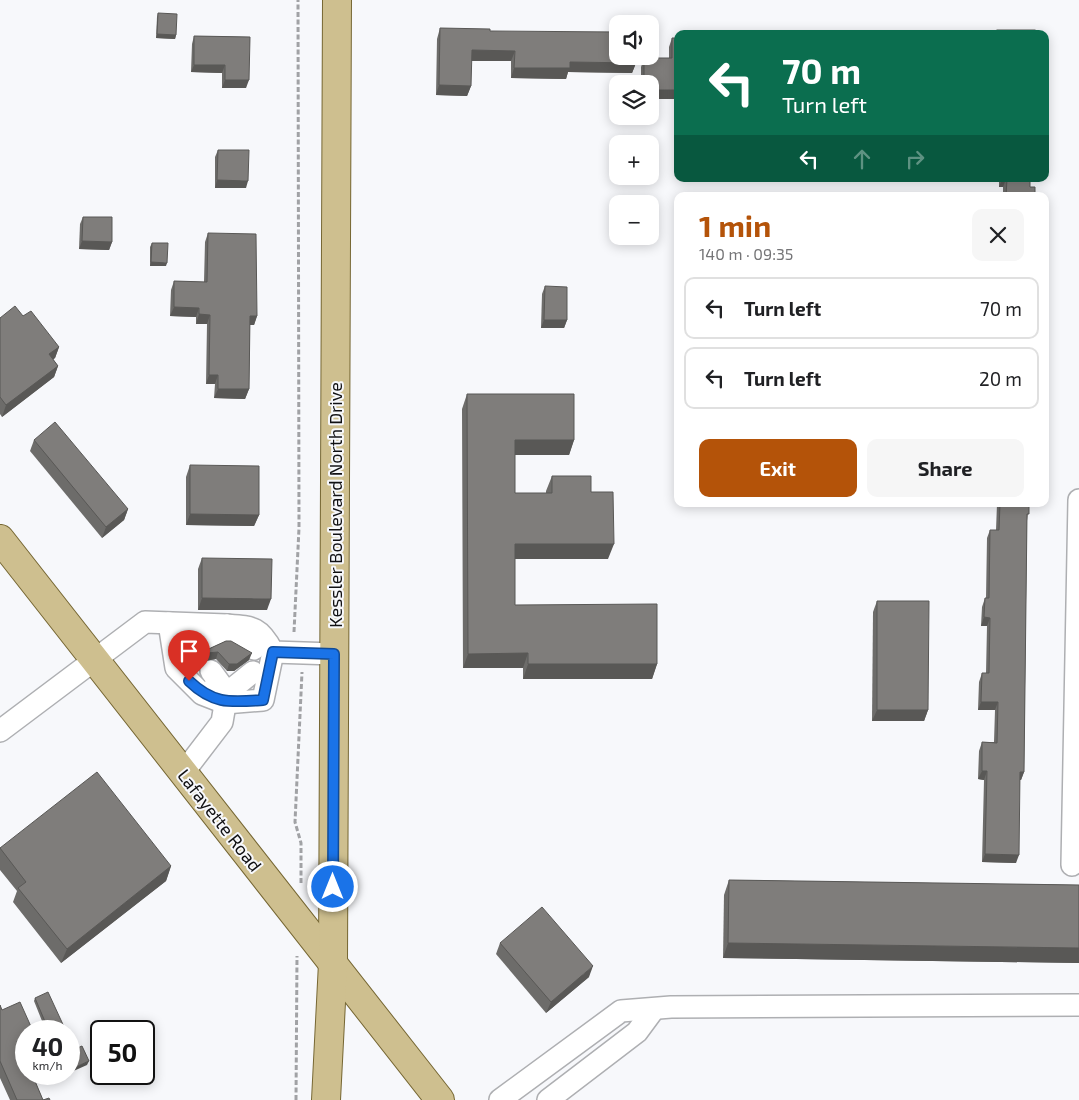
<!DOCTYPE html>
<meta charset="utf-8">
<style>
body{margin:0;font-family:"Exo 2",sans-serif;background:#f6f6f6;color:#202124;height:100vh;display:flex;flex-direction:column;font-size:19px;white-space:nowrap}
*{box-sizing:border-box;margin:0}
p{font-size:16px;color:#757577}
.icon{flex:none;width:28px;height:28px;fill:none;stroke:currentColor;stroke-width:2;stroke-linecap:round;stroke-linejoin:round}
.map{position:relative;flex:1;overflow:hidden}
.panel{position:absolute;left:674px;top:192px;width:375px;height:315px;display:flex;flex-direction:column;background:#fff;border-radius:10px;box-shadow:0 2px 12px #0003}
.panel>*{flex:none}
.top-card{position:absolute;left:674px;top:30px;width:375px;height:152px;border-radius:10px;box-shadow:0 2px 12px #0003;background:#0b6e4f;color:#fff;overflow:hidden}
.controls{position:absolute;left:609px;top:15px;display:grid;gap:10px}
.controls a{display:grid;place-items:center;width:50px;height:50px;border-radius:10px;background:#fff;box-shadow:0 2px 12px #0003;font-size:25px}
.speed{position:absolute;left:15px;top:1020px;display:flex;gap:10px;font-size:25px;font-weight:700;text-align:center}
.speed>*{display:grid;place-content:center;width:65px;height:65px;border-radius:50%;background:#fff;box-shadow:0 2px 12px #0003;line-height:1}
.speed small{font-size:12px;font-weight:400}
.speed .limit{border:2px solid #111;border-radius:8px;background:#fff;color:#111}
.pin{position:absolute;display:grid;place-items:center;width:42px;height:42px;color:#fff;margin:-51px -21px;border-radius:50% 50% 50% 0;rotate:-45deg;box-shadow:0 0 5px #0007}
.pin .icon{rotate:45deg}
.me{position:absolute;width:55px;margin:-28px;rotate:0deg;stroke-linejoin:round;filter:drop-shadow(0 0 4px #0008)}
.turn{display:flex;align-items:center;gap:18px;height:105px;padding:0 25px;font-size:22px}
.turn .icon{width:65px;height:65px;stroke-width:2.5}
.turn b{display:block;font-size:35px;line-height:42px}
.lanes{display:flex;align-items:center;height:48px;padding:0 25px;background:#0003;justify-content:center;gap:25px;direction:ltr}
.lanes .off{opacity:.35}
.round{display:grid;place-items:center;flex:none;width:52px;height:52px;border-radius:10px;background:#f6f6f6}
.headline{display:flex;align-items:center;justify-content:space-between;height:85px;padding:0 25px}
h1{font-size:30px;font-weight:700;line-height:38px;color:#b45309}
.action{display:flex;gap:10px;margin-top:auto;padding:10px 25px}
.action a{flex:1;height:58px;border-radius:10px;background:#b45309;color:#fff;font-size:20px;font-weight:700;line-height:58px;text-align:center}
.action a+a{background:#f6f6f6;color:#202124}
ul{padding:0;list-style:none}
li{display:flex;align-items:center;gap:15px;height:62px;margin:0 10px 8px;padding:0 15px;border:2px solid #e0e0e0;border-radius:10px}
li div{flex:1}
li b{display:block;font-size:19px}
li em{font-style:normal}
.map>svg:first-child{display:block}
</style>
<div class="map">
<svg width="1079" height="1100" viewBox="0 0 1079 1100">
<rect width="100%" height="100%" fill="#f7f8fb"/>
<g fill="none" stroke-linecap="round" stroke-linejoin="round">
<polyline stroke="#d4d5d8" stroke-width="21" stroke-dasharray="21 11" stroke-linecap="butt" points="194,671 194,648"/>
<g stroke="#aeafb2" stroke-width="24">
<g id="minor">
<polyline points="169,623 176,668 202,694 225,703 263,700 273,652"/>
<path d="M227 625C253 627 260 627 273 652L334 654"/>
<polyline points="194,648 227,633 254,649"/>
<polyline points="211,671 227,693 215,685"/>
<polyline points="0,731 145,622 227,625 227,633"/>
<polyline points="183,773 222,722 227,693 253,672"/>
<polyline points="1072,865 1079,500"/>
<polyline points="500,1100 621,1011 671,1007 1079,1005"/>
<polyline points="548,1100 637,1032 654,1009"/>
</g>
</g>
<g stroke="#766733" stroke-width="30">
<g id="major">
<polyline points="0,539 440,1100"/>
<polyline points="326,1100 333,963 337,0"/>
</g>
</g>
<g stroke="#a1a2a5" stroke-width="3" stroke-dasharray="5 2.5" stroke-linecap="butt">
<polyline points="294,632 299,528 298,0"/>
<polyline points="301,883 301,843 295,822 302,672"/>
<polyline points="296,1100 297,956"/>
</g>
<use href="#minor" stroke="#fff" stroke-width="21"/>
<use href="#major" stroke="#cebf8f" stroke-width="28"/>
</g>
<g fill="#6d6c6a">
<polygon points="158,13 176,35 175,39 156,38 157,17"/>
<polygon points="440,28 490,31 636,63 632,73 568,72 566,79 511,78 511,61 471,61 471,86 467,96 436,95 437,39"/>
<polygon points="194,36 250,37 246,88 222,88 222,73 191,72 192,44"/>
<polygon points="672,38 678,99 650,99 650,84 641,84 641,67 644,58 669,58 669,47"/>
<polygon points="218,150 246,188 215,188 215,157"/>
<polygon points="999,179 1030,179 1030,187 1035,196 1003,196 1003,187 999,187"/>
<polygon points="83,217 112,242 109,250 79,249 80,224"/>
<polygon points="208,233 257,316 254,325 250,325 249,389 245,399 214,398 215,384 206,384 207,324 196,324 196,317 170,316 171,290 174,281 204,282 205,242"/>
<polygon points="152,243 166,266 150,266 150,247"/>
<polygon points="545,286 567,320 564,328 541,328 542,294"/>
<polygon points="23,316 59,347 55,358 53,359 58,366 54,377 2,417 0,414 0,318"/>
<polygon points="467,394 574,440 569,455 515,455 515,493 546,493 546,491 552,476 591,492 608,559 515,559 515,605 657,664 652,679 523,679 523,668 463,668 462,409"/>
<polygon points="34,440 128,509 124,520 102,538 30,451"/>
<polygon points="190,465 259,515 254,526 186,525 186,477"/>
<polygon points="997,504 1029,504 1027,521 1024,772 1021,780 1020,780 1016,863 982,862 984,780 978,779 979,751 982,742 994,742 995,710 978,710 979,682 982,673 986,673 987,626 981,626 982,607 985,598 986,598 987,538 990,530 996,530"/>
<polygon points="202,558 267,610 198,610 198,569"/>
<polygon points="877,601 928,710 924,721 872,721 873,612"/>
<polygon points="226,641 249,660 234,671 227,671 216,659 204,661 199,671 190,664 190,659 193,652 202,652"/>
<polygon points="0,848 171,866 166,881 61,963 13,902 17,891 0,870"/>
<polygon points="729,880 1079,885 1079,963 723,958 724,895"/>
<polygon points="500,943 589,977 546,1013 496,954"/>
<polygon points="35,998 66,1031 46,1031 34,1001"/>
<polygon points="0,1005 2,1010 26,1031 26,1044 20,1047 43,1100 50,1100 10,1100 0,1078"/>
</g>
<g fill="#595856">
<polygon points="157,34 176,35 175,39 156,38"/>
<polygon points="472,50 515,51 511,61 468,61"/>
<polygon points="570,62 636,63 632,73 568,72 566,79 511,78 514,68"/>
<polygon points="194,65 225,65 222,73 191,72"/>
<polygon points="225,80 249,80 246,88 222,88"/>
<polygon points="439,85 471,86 467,96 436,95"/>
<rect x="650" y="90" width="28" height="9"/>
<polygon points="1002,179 1006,179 1003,187 999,187"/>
<polygon points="217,180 248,181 246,188 215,188"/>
<polygon points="82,241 112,242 109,250 79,249"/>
<polygon points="151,262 167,263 166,266 150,266"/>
<polygon points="174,307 199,308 196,317 170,316"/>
<polygon points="199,314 210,315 207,324 196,324"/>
<polygon points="250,316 257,316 254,325 246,325"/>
<polygon points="544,320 567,320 564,328 541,328"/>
<polygon points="59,347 55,358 45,366 49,354"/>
<polygon points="58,366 54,377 2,417 6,405"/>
<polygon points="209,375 218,375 215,384 206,384"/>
<polygon points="218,389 249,389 245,399 214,398"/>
<polygon points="515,440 574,440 569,455 510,455"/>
<polygon points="128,509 124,520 102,538 106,527"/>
<polygon points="190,514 259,515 254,526 186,525"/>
<polygon points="515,544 614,544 608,559 509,559"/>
<polygon points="202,598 271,599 267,610 198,610"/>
<polygon points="984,617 990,618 987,626 981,626"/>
<polygon points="218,652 216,659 204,661 199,671 202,663 207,653"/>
<polygon points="252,653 249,660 234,671 227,671 229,664"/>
<polygon points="528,653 523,668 463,668 468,654"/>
<polygon points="528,664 657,664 652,679 523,679"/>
<polygon points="981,702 998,702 995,710 978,710"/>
<polygon points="877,710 928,710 924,721 872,721"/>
<polygon points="982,771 987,771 984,780 978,779"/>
<polygon points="1020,772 1024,772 1021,780 1017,780"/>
<polygon points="985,854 1019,855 1016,863 982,862"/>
<polygon points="171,866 166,881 61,963 67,949"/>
<polygon points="728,943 1079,948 1079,963 723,958"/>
<polygon points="593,966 589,977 546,1013 551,1002"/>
<polygon points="26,1036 26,1044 14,1050 17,1041"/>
<polygon points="89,1061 87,1065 69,1073 69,1070"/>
</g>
<g fill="#7f7d7b" stroke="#595856">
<polygon points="158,13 177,14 176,35 157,34"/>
<polygon points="440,28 490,29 490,31 618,32 618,56 636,56 636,63 570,62 570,68 514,68 515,51 472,50 471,86 439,85"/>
<rect x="997" y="30" width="38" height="4"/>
<polygon points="194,36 250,37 249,80 225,80 225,65 194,65"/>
<polygon points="672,38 678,38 678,90 650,90 650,84 644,84 644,58 672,58"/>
<polygon points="218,150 249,150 248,181 217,180"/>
<polygon points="1007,179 1030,179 1030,187 1035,187 1035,196 1006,196"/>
<polygon points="83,217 112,217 112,242 82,241"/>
<polygon points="208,233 256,234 257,316 250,316 249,389 218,389 218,375 209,375 210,315 199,314 199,308 174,307 174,281 207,282"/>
<polygon points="152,243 168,243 167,263 151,262"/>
<polygon points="545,286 567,287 567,320 544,320"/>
<polygon points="15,306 23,316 31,311 59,347 49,354 58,366 6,405 0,397 0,318"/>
<polygon points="467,394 574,394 574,440 515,440 515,493 552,493 552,476 591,476 591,492 613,492 614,544 515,544 515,605 657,604 657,664 528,664 528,653 468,654"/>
<polygon points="55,422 128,509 106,527 34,440"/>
<polygon points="190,465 259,466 259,515 190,514"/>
<polygon points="1000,504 1029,504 1029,514 1027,514 1024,772 1020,772 1019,855 985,854 987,771 982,771 982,742 997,743 998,702 981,702 982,673 989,673 990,618 984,617 985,598 989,598 990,530 999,530"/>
<polygon points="202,558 272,559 271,599 202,598"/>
<polygon points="877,601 929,601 928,710 877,710"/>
<polygon points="226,641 231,641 252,653 237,664 229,664 218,652 207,653 202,663 192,656 193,652 202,652"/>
<polygon points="97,772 171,866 67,949 18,888 26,882 0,848"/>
<polygon points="729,880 1079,885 1079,948 728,943"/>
<polygon points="542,907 593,966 551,1002 500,943"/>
<polygon points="48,992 66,1031 49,1031 35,998"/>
<polygon points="20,1002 33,1031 26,1031 26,1036 17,1041 26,1061 26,1074 32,1074 43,1100 49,1098 50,1100 17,1100 0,1061 0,1005 2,1010"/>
<polygon points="69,1036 75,1049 82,1046 89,1061 69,1070"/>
</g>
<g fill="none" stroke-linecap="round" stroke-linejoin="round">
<g stroke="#114b97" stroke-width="12">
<path id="route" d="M189 681C214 705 231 702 263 700L273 652 334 654 333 887"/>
</g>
<use href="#route" stroke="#1a73e8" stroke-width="9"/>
</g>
<g text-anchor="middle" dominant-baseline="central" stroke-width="4" stroke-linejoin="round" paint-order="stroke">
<g font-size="18" fill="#111113" stroke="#f7f8fb">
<text transform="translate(335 505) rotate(-90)">Kessler Boulevard North Drive</text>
<text transform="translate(220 820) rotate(52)">Lafayette Road</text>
</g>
</g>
</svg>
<div class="controls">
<a><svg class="icon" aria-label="sound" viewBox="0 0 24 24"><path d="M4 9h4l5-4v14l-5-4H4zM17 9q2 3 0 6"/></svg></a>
<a><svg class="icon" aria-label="layers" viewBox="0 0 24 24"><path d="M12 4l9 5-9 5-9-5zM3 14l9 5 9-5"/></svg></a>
<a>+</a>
<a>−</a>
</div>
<div class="speed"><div>40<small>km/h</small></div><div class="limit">50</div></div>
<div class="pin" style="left:189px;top:681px;background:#d93025"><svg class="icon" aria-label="arrive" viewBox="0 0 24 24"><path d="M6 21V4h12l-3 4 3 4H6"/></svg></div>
<svg class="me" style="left:333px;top:887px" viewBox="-20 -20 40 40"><circle r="17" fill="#1a73e8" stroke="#fff" stroke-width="3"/><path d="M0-11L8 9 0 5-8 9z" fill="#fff"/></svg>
<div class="top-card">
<div class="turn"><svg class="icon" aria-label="left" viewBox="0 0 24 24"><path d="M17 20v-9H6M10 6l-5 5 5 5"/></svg><div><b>70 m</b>Turn left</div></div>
<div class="lanes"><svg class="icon" aria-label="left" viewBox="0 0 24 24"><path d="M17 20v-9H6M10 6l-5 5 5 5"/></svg><svg class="icon off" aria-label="ahead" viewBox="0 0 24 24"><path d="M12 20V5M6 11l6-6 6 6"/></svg><svg class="icon off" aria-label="right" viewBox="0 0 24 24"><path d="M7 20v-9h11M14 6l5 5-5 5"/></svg></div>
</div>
<section class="panel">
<div class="headline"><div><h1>1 min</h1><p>140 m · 09:35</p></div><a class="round"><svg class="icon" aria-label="close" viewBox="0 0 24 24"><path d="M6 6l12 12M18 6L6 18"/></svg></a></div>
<ul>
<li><svg class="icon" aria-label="left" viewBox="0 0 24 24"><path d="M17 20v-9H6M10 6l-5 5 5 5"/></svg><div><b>Turn left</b></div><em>70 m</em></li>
<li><svg class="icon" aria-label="left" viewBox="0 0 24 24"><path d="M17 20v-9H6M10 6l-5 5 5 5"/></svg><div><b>Turn left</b></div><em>20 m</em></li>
</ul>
<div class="action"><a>Exit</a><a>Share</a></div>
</section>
</div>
